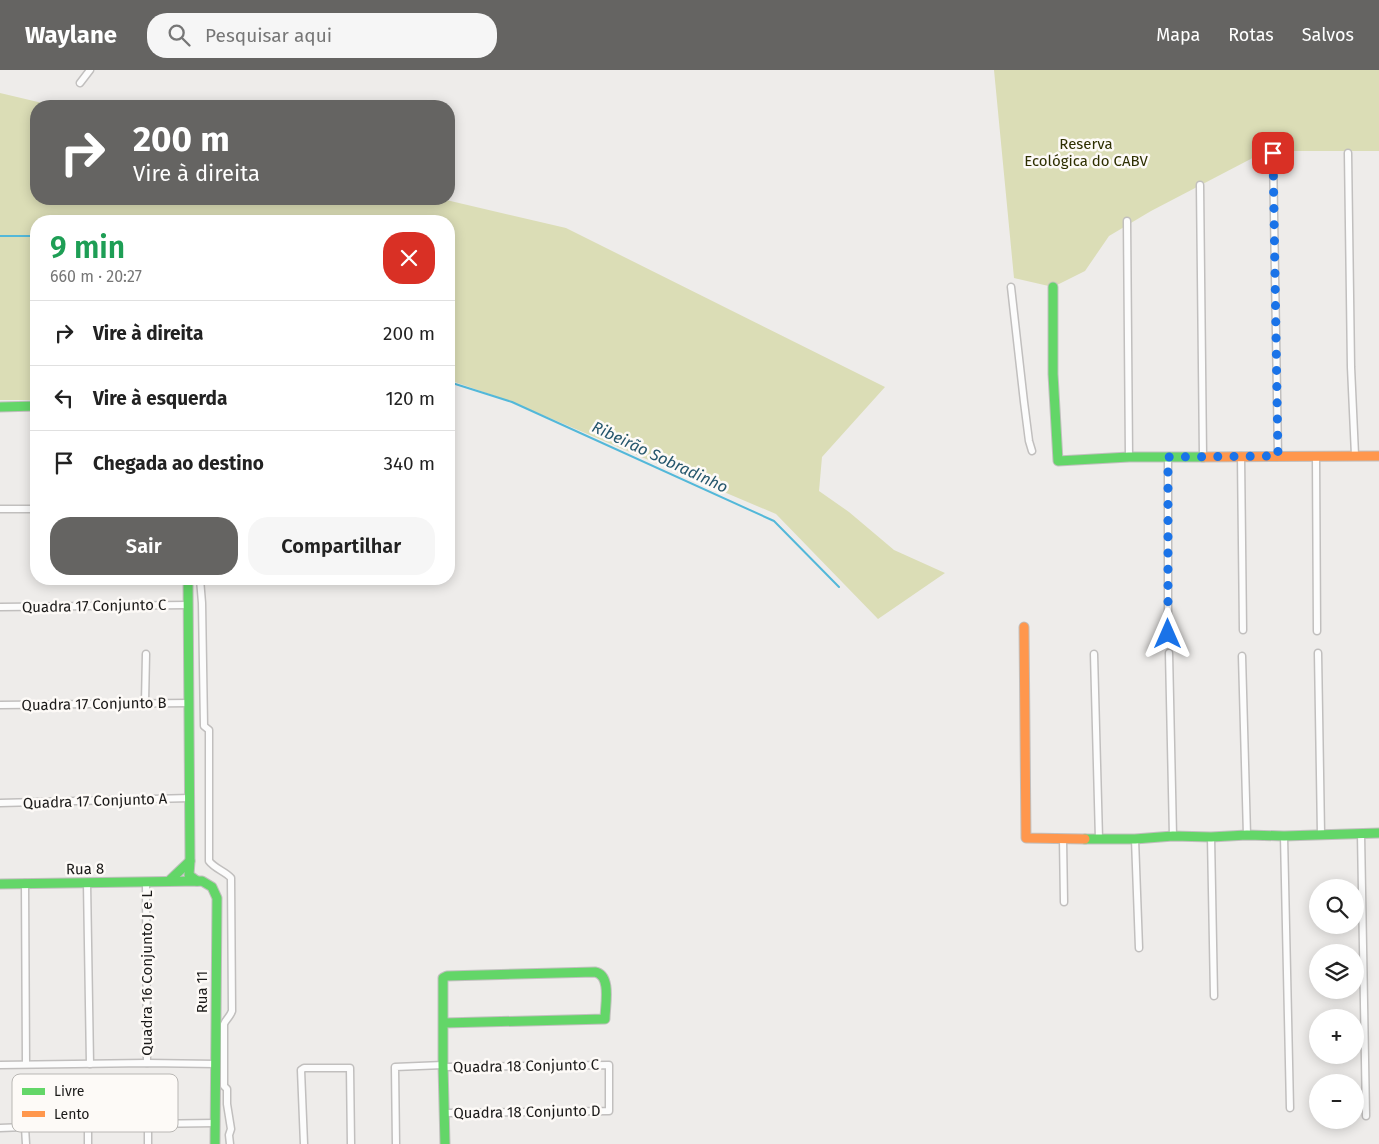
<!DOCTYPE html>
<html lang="pt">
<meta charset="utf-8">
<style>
body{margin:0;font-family:"Fira Sans",sans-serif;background:#f6f6f6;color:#222;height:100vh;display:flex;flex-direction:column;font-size:19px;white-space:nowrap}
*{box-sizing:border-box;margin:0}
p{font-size:16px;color:#767676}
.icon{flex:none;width:28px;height:28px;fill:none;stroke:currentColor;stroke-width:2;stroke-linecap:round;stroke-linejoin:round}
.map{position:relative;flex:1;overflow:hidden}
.panel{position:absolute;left:30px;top:145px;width:425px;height:370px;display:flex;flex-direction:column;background:#fff;border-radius:20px;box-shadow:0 2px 12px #0003}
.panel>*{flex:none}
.guide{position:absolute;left:30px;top:30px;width:425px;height:105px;border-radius:20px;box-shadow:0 2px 12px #0003;background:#656462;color:#fff;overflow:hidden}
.tools{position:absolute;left:1309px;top:809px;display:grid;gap:10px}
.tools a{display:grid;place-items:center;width:55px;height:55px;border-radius:50%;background:#fff;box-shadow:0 2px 12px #0003;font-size:25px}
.pin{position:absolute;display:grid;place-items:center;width:42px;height:42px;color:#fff;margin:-21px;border-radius:10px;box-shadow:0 2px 8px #0006}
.me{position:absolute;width:55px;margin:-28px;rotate:0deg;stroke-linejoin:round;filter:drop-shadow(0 0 4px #0008)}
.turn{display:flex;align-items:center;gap:18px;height:105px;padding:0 20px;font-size:22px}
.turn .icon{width:65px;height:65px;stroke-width:2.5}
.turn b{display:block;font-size:35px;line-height:42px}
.round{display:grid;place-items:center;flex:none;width:52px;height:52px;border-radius:20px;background:#f6f6f6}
.overview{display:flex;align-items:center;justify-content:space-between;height:85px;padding:0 20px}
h1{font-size:30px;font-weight:600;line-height:38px;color:#1e9e55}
.cta{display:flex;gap:10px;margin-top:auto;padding:10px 20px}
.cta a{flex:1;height:58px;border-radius:20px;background:#656462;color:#fff;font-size:20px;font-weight:600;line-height:58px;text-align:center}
.cta a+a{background:#f6f6f6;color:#222}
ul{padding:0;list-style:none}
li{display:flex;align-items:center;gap:15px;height:65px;padding:0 20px;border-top:1px solid #e0e0e0}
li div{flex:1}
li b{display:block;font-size:19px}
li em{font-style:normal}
header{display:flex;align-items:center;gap:30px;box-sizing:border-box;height:70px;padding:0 25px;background:#656462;color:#fff}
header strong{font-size:24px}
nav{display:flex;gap:28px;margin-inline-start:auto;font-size:18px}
.search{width:350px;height:45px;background:#f6f6f6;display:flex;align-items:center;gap:12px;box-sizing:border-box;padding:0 18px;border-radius:20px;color:#767676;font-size:19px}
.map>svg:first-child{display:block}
</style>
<header>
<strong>Waylane</strong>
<div class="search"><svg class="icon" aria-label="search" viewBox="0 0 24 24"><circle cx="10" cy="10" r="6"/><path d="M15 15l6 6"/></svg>Pesquisar aqui</div>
<nav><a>Mapa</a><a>Rotas</a><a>Salvos</a></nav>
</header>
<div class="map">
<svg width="1379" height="1074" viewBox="0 0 1379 1074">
<rect width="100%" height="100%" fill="#eeecea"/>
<g fill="#dbddb6">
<polygon points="994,0 1379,0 1379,81 1266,81 1151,141 1109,166 1085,201 1053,217 1014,208"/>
<polygon points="0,23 55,36 36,36 36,129 442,129 566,158 885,317 822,387 819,421 849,442 894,480 945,503 878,549 776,444 512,332 449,310 449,151 36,151 36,330 0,330"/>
</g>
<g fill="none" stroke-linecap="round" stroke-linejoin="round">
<g stroke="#53b8d9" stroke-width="2">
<polyline points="0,166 36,166"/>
<polyline points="449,312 512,332 774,451 839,517"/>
</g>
<g stroke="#c1bfbe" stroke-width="9">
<g id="street">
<polyline points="80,13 90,0"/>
<polyline points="1273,83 1278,386"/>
<polyline points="1348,83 1351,297 1355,385"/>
<polyline points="1200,115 1203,386"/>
<polyline points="1127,151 1129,387"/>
<polyline points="1011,217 1024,332 1029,371 1032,381"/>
<polyline points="1241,386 1243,560"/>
<polyline points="1316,386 1317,561"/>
<polyline points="1168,387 1168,564"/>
<polyline points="0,439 36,439"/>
<path d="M200 509 202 533 204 656 209 660V791C215 799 225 801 231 808L232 941C230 947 226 949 224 954V1016L227 1019V1034L231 1059 229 1065 230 1074"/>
<polyline points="0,537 188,535"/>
<polyline points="1169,583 1173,766"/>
<polyline points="1318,583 1321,764"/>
<polyline points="1094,584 1099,769"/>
<polyline points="1242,586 1247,765"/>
<polyline points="145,633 146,584"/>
<polyline points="0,635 189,633"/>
<polyline points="0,733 190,728"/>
<polyline points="1361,764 1366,1046"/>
<polyline points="1284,766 1290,1038"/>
<polyline points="1211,767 1214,926"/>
<polyline points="1063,769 1064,832"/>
<polyline points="1135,769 1139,878"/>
<polyline points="146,812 147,993"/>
<polyline points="25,813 26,994"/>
<polyline points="87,813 90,994"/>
<polyline points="0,995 147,993 216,994"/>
<polyline points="443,997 609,995 609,1041 445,1043"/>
<polyline points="148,1055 148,1074"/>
<polyline points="88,1056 88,1074"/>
<polyline points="25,1057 26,1074"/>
<polyline points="0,1058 75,1055 215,1053"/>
<polyline points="304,1074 301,1000 304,998 350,998 351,1074"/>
<polyline points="396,1074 395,997 443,995"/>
</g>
</g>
<g stroke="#c1bfbe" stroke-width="11">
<g id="fast">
<polyline points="1053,217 1053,304 1058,391 1129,387 1203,387"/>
<polyline points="0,337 36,336"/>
<polyline points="188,509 190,791 189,805 197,811"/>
<polyline points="1085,769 1135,769 1173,766 1211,767 1247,765 1284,766 1379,763"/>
<polyline points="170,810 190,791"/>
<polyline points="0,814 202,811 212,817 217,828 215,1074"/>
<path d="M444 953 605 949C605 936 612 905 595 902L447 906 443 908V995L445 1074"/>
</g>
</g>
<g stroke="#c1bfbe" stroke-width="11">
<g id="slow">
<polyline points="1203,387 1379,386"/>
<polyline points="1024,557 1026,768 1085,769"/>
</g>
</g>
<use href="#street" stroke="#fcfcfc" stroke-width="6"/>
<use href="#fast" stroke="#63d668" stroke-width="9"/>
<use href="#slow" stroke="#ff974d" stroke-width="9"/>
</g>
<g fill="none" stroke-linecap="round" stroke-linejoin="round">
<polyline stroke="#1a73e8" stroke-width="9" stroke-dasharray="0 16.2" points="1168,564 1168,387 1278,386 1273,83"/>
</g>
<g text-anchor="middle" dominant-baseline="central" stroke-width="5" stroke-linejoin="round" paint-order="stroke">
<g font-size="15" fill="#2e2f01" stroke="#fdfaf7">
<text x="1086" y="74">Reserva<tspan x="1086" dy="17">Ecológica do CABV</tspan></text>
</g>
<g font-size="15" fill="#1b1a19" stroke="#fdfaf7">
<text transform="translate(94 536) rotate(-1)">Quadra 17 Conjunto C</text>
<text transform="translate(94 634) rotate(-1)">Quadra 17 Conjunto B</text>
<text transform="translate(95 731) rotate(-2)">Quadra 17 Conjunto A</text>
<text transform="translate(85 799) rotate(-1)">Rua 8</text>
<text transform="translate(147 903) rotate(-90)">Quadra 16 Conjunto J e L</text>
<text transform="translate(202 922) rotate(-90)">Rua 11</text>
<text transform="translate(526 996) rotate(-1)">Quadra 18 Conjunto C</text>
<text transform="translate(527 1042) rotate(-1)">Quadra 18 Conjunto D</text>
</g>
<g font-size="16" font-style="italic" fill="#25566c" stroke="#fdfaf7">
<text transform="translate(660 387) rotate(25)">Ribeirão Sobradinho</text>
</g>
</g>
<rect x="12" y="1004" width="166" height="58" rx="8" fill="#fdfaf7" stroke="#b9b7b4" stroke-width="1"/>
<rect x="22" y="1018" width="23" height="7" fill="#63d668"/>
<rect x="22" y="1041" width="23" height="6" fill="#ff974d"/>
<g font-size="14" fill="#1b1a19">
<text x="54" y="1026">Livre</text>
<text x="54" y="1049">Lento</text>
</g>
</svg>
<div class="tools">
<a><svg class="icon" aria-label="search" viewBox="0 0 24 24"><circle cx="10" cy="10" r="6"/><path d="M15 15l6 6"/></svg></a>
<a><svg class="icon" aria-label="layers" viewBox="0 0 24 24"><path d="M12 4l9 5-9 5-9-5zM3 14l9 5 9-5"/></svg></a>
<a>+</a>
<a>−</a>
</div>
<div class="pin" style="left:1273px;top:83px;background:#d93025"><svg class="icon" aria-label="arrive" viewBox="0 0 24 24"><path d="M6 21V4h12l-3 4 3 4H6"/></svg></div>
<svg class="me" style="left:1168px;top:564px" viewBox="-20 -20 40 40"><path d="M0-17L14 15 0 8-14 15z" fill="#1a73e8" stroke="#fff" stroke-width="4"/></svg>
<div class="guide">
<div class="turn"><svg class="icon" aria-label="right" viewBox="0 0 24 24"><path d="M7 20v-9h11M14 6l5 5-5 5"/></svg><div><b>200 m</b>Vire à direita</div></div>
</div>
<section class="panel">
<div class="overview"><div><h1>9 min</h1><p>660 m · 20:27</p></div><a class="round" style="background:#d93025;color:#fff"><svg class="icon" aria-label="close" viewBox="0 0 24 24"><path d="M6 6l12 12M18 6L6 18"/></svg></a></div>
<ul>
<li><svg class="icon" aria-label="right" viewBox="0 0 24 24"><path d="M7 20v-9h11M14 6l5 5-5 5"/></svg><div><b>Vire à direita</b></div><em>200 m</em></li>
<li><svg class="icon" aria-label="left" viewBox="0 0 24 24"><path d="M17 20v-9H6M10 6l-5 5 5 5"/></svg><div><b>Vire à esquerda</b></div><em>120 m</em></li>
<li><svg class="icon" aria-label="arrive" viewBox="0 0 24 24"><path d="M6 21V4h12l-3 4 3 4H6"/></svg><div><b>Chegada ao destino</b></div><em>340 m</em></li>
</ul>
<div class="cta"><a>Sair</a><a>Compartilhar</a></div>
</section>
</div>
